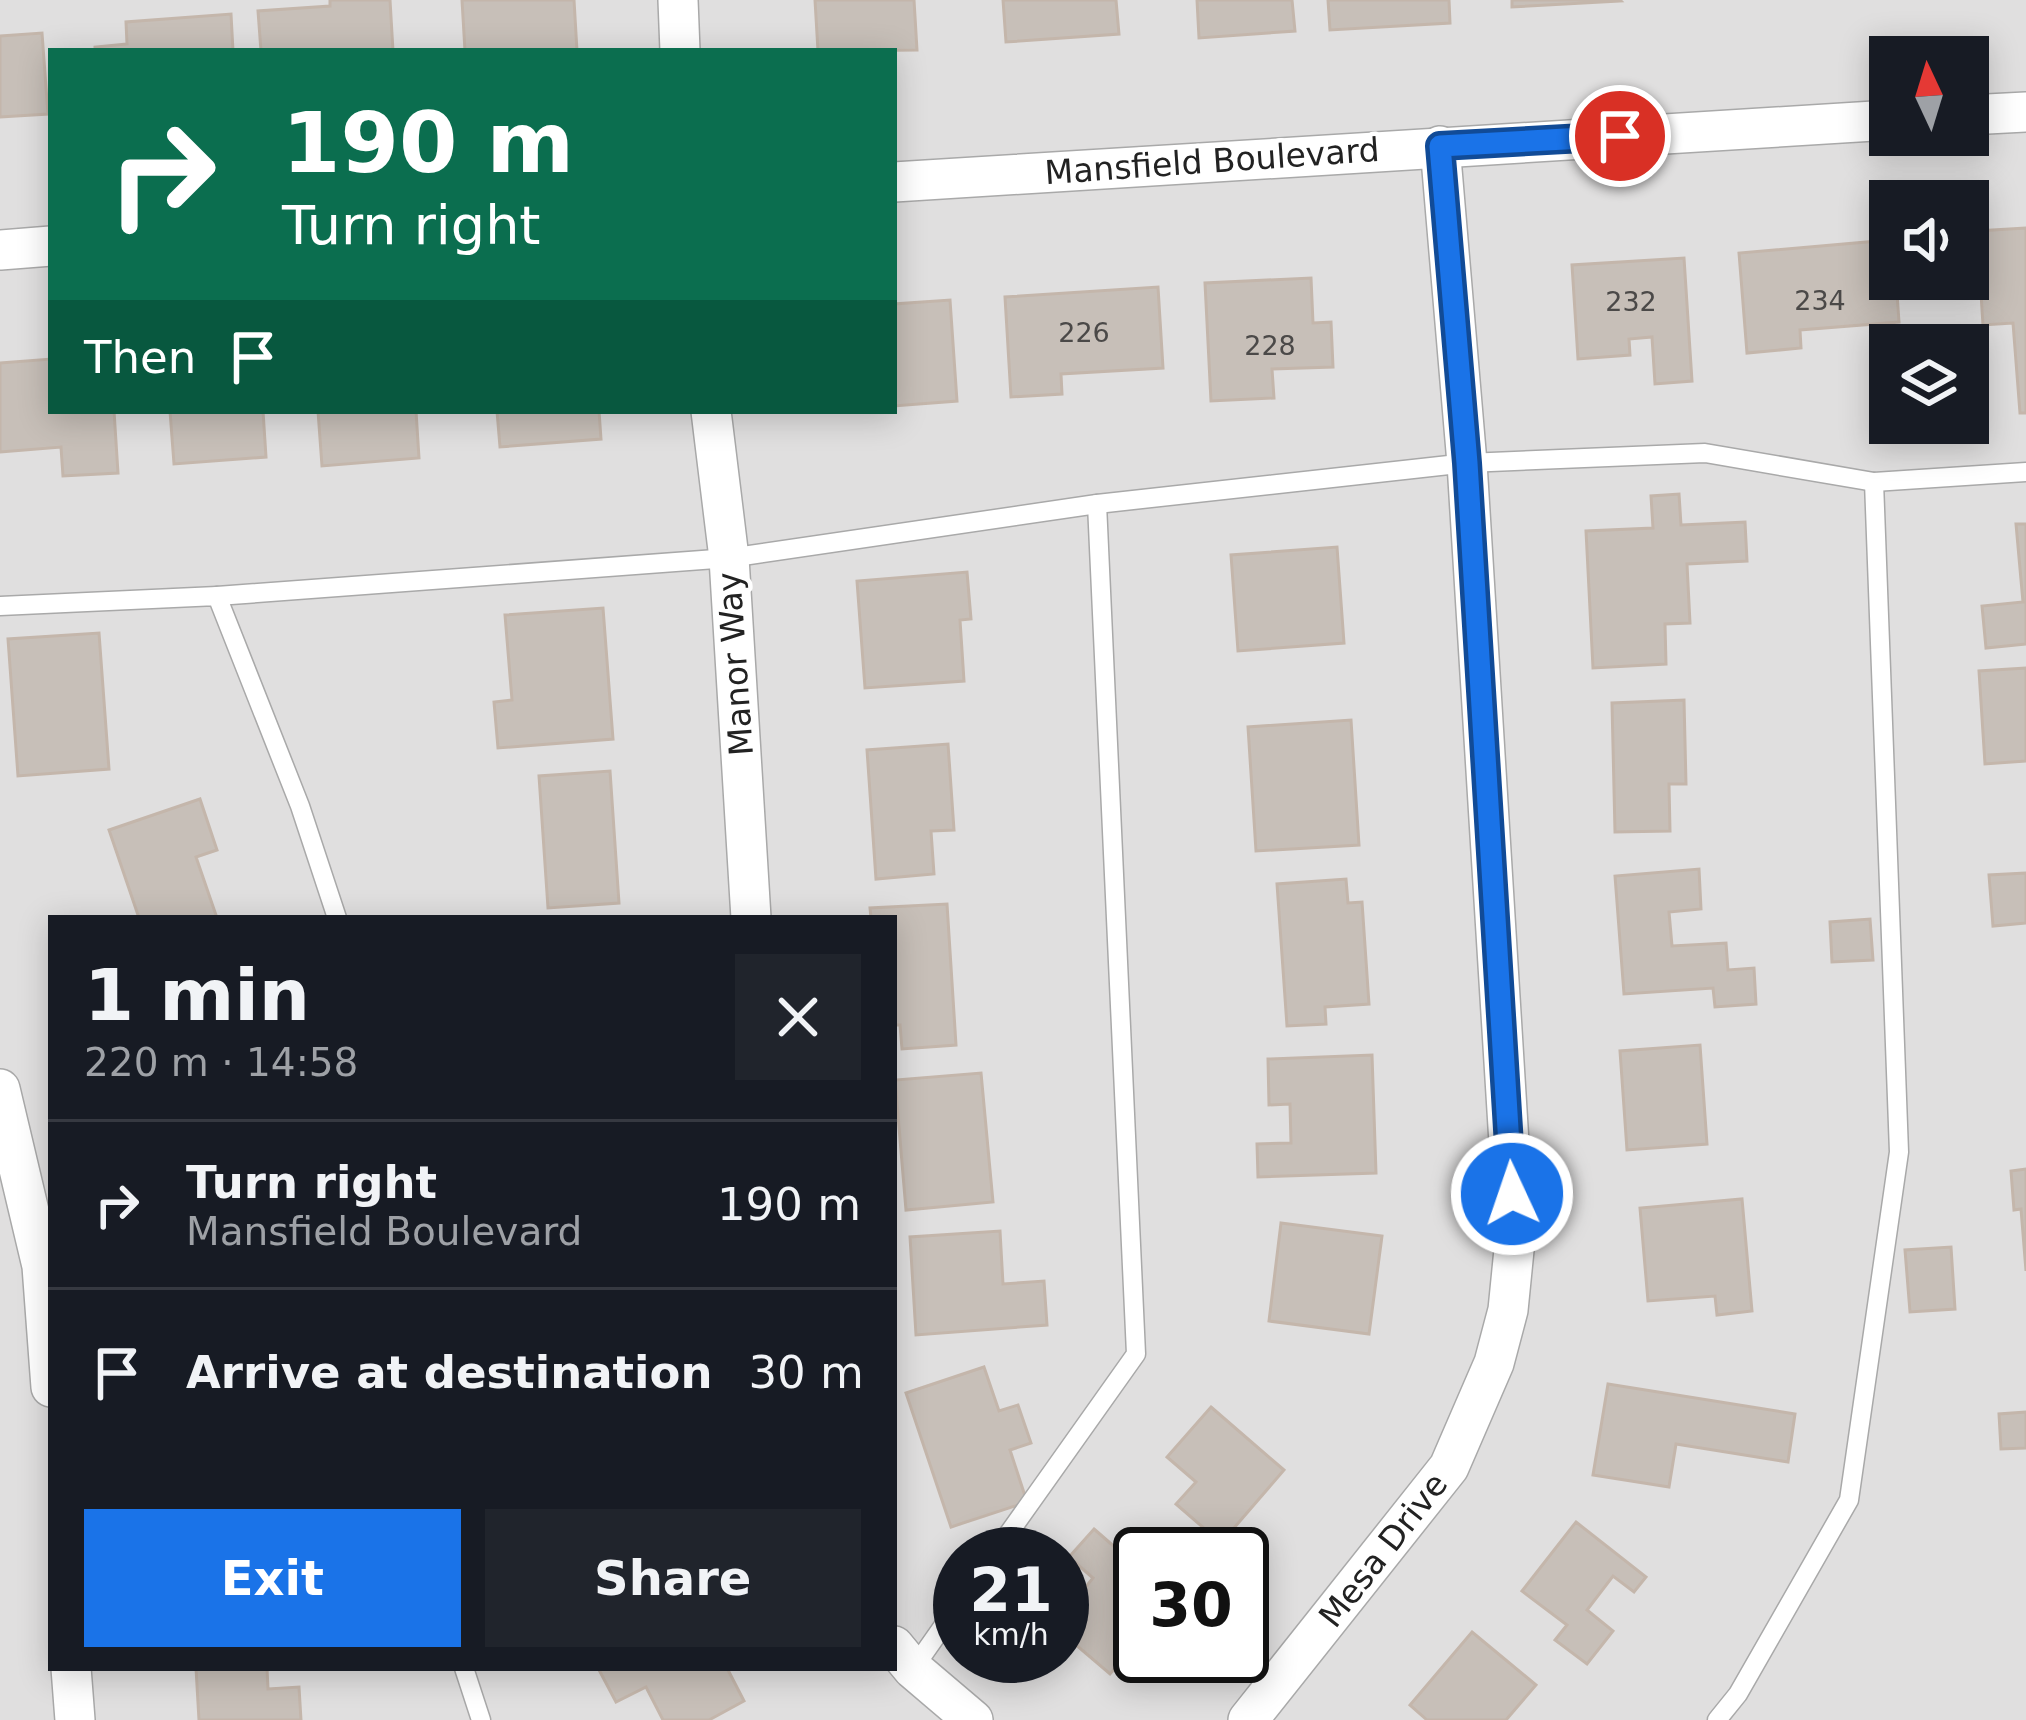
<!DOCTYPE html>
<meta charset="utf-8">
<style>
body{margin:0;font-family:"DejaVu Sans",sans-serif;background:#20242c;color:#f1f3f6;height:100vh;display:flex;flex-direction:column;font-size:45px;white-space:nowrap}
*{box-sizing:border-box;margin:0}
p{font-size:39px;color:#9ea1a6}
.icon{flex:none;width:66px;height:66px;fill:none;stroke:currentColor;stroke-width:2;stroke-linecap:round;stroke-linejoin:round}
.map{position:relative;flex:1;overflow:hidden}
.details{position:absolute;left:48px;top:915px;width:849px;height:756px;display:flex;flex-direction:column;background:#171b24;border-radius:0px;box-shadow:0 6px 30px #0003}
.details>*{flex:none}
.banner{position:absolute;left:48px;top:48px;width:849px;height:366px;border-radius:0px;box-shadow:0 6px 30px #0003;background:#0b6e4f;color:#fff;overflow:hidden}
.needle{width:78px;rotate:356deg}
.controls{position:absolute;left:1869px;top:36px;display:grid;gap:24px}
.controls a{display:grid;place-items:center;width:120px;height:120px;border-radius:0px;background:#171b24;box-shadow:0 6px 30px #0003;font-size:60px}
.speed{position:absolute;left:933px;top:1527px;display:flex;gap:24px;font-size:60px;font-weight:700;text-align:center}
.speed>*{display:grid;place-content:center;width:156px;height:156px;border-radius:50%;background:#171b24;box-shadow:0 6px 30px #0003;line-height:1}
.speed small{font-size:30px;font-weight:400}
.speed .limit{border:6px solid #111;border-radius:18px;background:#fff;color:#111}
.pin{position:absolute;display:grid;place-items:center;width:102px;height:102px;color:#fff;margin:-51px;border:6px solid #fff;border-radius:50%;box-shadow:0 3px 12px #0007}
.me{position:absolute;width:132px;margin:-66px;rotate:357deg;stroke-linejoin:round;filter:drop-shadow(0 0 9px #0008)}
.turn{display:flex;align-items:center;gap:42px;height:252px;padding:0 36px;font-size:54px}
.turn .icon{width:156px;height:156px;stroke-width:2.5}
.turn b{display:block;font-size:84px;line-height:102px}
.then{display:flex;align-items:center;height:114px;padding:0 36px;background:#0003;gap:24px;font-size:45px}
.round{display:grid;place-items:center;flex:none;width:126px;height:126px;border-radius:0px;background:#20242c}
.summary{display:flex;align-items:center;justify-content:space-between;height:204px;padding:0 36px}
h1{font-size:72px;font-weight:700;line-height:90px}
.cta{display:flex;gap:24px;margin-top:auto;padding:24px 36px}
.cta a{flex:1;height:138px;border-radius:0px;background:#1a73e8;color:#fff;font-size:48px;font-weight:700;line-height:138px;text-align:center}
.cta a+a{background:#20242c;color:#f1f3f6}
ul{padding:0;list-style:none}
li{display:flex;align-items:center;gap:36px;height:168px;padding:0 36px;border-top:3px solid #363941}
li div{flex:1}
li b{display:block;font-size:45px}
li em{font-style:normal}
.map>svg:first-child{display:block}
</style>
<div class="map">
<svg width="2026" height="1720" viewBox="0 0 2026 1720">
<rect width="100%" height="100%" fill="#f2efe9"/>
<path fill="#e0dfdf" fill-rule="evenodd" d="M0 0H2026V1720H0ZM51 51H894V411H51ZM1890 57H1968V135H1890ZM1890 201H1968V279H1890ZM1890 345H1968V423H1890ZM51 918H894V1668H51ZM960 1554H1062V1656H960ZM1140 1554H1242V1656H1140Z"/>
<g fill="#c7bfb8" stroke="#c4b6ab" stroke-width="3">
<polygon points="330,0 390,0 393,51 261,51 258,11 330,6"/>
<polygon points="462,0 574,0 577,51 465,51"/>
<polygon points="815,0 914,0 917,50 818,51"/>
<polygon points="1003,0 1116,0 1119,34 1006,42"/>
<polygon points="1197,0 1292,0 1295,31 1199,38"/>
<polygon points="1328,0 1449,0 1450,23 1330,30"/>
<polygon points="1512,0 1620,0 1621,1 1512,7"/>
<polygon points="231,14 233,51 95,51 95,47 127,44 126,22"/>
<polygon points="42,33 48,114 0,117 0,36"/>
<polygon points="2026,228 2026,413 2020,413 2013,323 1983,325 1977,231"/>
<polygon points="1890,240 1890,279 1896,279 1899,322 1800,330 1801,348 1747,353 1739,253"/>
<polygon points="1684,258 1692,381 1655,384 1652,337 1629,339 1630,355 1578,359 1572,265"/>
<polygon points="1311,278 1313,323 1331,322 1333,367 1272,369 1274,398 1211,401 1205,283"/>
<polygon points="1158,287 1163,368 1061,374 1062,394 1011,397 1005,297"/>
<polygon points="950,300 957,401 894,406 894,304"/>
<polygon points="51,359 51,411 114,411 118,473 63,476 61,447 0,452 0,363"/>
<polygon points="170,411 263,411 266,457 174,464"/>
<polygon points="318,411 416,411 419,458 322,466"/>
<polygon points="497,411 599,411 601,439 500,447"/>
<polygon points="1679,494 1681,525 1745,522 1747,561 1687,564 1690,623 1665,624 1666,664 1593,668 1586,531 1653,528 1651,496"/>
<polygon points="2016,524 2026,524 2026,644 1986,648 1982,606 2023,602"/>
<polygon points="1337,547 1344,643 1238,651 1231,555"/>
<polygon points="967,572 971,619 960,620 964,681 865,688 857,581"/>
<polygon points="603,608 613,739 498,748 494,702 512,700 505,615"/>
<polygon points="99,633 109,769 18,776 8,639"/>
<polygon points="2026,668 2026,761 1985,764 1979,671"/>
<polygon points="1684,700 1686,784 1669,784 1670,831 1615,832 1612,703"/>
<polygon points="1351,720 1359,845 1256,851 1248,727"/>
<polygon points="948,744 954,830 931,831 934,874 876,879 867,750"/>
<polygon points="610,771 619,903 548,908 539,776"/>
<polygon points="200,799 217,850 196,857 217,918 139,918 109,830"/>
<polygon points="1699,869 1701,909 1669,912 1672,946 1726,943 1728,970 1754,968 1756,1004 1715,1007 1713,988 1624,994 1615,876"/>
<polygon points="2026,873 2026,923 1993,926 1989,875"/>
<polygon points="1346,879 1348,903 1362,902 1369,1004 1325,1007 1326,1024 1287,1026 1277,884"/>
<polygon points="947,904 956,1045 902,1049 900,1025 894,1025 894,918 871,918 870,908"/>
<polygon points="1870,919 1873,960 1832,962 1830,922"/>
<polygon points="1700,1045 1707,1144 1627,1150 1620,1051"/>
<polygon points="1372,1055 1376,1173 1258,1177 1257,1144 1291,1143 1290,1104 1269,1105 1268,1059"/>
<polygon points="981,1073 993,1202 906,1210 895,1080"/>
<polygon points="2026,1169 2026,1271 2021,1209 2014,1210 2011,1171"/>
<polygon points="1742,1199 1752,1311 1717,1315 1715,1296 1648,1301 1640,1208"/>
<polygon points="1281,1223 1382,1236 1369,1334 1269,1321"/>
<polygon points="1000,1231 1003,1284 1044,1281 1047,1325 916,1335 910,1237"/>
<polygon points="1951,1247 1955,1309 1910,1312 1905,1250"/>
<polygon points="984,1367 999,1411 1018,1405 1031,1443 1010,1450 1027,1502 951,1527 906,1393"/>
<polygon points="1608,1384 1795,1414 1788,1462 1676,1444 1669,1487 1593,1475"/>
<polygon points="1211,1407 1284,1470 1221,1543 1176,1504 1196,1482 1167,1457"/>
<polygon points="2026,1412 2026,1448 2001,1449 1999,1414"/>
<polygon points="1576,1522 1646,1577 1634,1592 1613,1576 1587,1610 1613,1631 1587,1664 1555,1640 1567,1625 1522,1591"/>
<polygon points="1094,1529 1140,1569 1140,1640 1110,1674 1062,1633 1062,1587 1076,1599 1093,1578 1069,1557"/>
<polygon points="1472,1632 1536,1685 1506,1720 1427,1720 1410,1705"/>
<polygon points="196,1668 267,1668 268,1689 299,1687 301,1720 199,1720"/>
<polygon points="598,1668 727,1668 744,1701 709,1720 663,1720 646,1687 616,1702"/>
</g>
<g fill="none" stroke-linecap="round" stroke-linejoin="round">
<g stroke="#a9a9a9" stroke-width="21">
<g id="service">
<polyline points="217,596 729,558 1097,504 1467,463 1705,453 1874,482 2026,472"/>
<polyline points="0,606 217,596 300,806 337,918"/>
<polyline points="994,1554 1136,1354 1097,504"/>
<polyline points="464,1668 481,1720"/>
<polyline points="913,1669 960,1602"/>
<polyline points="1717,1720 1738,1694 1849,1500 1899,1152 1874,482"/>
</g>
</g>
<g stroke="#a9a9a9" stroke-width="42">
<g id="minor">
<polyline points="678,0 680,51"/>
<polyline points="1968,115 2026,112"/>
<polyline points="894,182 1890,120"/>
<polyline points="0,250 51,246"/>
<polyline points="711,411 729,558 751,918"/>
<polyline points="0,1089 42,1266 51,1387"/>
<polyline points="894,1646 913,1669 973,1720"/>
<polyline points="71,1668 75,1720"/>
<polyline points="1248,1720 1449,1467 1494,1363 1508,1310 1515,1240 1467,463 1440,146"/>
</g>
</g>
<use href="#service" stroke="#fff" stroke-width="18"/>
<use href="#minor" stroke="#fff" stroke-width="39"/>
</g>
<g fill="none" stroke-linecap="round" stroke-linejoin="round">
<g stroke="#114b97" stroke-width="30">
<polyline id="route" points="1512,1194 1467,463 1440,146 1620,136"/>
</g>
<use href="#route" stroke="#1a73e8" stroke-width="21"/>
</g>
<g text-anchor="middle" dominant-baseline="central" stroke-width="9" stroke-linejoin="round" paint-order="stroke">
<g font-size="27" fill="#4b4948">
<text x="1820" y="300">234</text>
<text x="1631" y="301">232</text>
<text x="1084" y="332">226</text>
<text x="1270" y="345">228</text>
</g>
<g font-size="33" fill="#222" stroke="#fff">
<text transform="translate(1212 161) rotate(-4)">Mansfield Boulevard</text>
<text transform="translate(735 664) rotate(-94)">Manor Way</text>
<text transform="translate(1383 1550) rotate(-52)">Mesa Drive</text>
</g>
</g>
</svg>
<div class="controls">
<a><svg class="needle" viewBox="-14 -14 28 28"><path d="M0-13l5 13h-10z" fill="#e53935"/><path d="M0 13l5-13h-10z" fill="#9ea1a6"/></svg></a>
<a><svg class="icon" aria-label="sound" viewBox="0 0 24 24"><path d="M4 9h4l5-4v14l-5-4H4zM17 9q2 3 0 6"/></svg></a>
<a><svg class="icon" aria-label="layers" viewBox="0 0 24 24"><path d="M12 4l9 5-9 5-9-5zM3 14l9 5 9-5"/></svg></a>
</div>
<div class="speed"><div>21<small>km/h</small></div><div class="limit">30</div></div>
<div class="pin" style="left:1620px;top:136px;background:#d93025"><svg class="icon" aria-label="arrive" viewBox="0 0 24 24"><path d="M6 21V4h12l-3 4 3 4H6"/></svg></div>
<svg class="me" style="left:1512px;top:1194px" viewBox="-20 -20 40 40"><circle r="17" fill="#1a73e8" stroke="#fff" stroke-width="3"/><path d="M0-11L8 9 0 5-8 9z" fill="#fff"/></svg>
<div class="banner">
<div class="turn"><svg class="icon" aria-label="right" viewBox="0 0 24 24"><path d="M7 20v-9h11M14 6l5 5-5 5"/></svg><div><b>190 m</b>Turn right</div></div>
<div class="then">Then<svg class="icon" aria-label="arrive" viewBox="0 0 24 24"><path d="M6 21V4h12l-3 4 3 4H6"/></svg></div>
</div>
<section class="details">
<div class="summary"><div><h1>1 min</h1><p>220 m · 14:58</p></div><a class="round"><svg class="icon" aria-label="close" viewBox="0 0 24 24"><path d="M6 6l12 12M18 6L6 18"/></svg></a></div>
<ul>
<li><svg class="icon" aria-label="right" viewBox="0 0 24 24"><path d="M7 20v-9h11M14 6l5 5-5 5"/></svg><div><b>Turn right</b><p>Mansfield Boulevard</p></div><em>190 m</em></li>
<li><svg class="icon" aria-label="arrive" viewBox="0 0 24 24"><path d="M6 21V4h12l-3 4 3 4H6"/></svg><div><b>Arrive at destination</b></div><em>30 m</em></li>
</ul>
<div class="cta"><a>Exit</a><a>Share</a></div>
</section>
</div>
